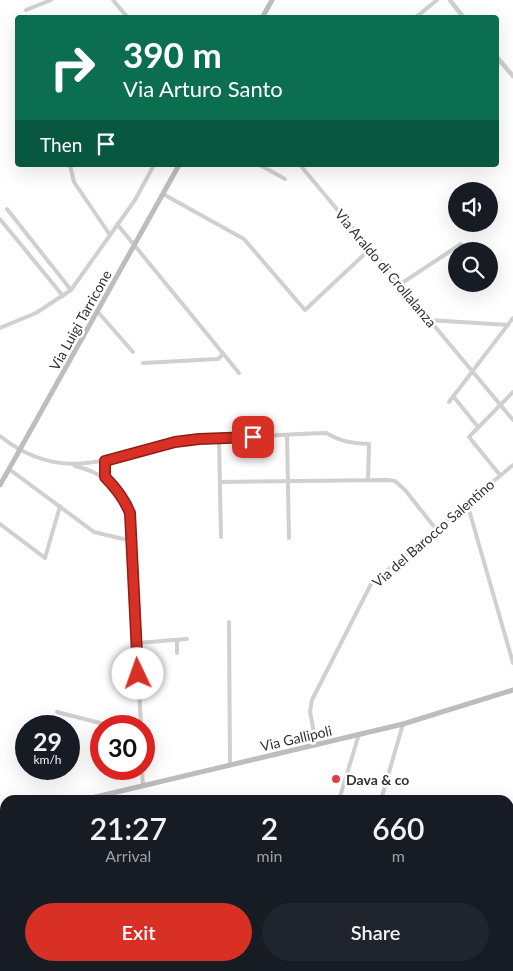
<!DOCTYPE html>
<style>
body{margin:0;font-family:Lato,sans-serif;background:#20242c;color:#f1f3f6;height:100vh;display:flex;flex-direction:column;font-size:19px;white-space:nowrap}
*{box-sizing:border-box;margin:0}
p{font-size:16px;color:#9ea1a6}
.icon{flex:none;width:28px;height:28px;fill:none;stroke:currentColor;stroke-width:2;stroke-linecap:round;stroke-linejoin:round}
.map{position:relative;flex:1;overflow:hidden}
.details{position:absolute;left:0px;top:795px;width:514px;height:176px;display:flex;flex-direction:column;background:#171b24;border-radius:15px 15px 0 0;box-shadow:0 5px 20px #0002}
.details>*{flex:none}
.banner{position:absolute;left:15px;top:15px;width:484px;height:152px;border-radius:5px;box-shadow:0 5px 20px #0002;background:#0b6e4f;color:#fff;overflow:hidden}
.controls{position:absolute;left:448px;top:182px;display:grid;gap:10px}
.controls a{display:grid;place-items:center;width:50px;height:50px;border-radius:50%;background:#171b24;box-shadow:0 5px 20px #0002;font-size:25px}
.speed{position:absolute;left:15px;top:715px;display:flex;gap:10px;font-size:25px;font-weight:700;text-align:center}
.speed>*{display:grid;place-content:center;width:65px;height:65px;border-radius:50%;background:#171b24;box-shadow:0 5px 20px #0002;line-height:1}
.speed small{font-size:12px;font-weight:400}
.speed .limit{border:8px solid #d22;background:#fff;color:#111}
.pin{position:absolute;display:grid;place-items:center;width:42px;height:42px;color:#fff;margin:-21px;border-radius:10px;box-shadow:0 2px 8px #0006}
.me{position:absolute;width:55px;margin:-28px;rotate:357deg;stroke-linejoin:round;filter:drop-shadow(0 0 4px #0008)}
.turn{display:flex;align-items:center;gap:18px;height:105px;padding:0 25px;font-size:22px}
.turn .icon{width:65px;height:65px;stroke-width:2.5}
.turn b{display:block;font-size:35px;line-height:42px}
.then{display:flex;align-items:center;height:48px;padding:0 25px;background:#0003;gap:10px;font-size:19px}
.eta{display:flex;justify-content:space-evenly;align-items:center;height:85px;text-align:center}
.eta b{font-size:30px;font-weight:600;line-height:35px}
.action{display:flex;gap:10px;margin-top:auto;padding:10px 25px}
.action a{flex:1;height:58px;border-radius:30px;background:#d93025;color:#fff;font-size:20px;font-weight:600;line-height:58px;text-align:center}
.action a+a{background:#20242c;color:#f1f3f6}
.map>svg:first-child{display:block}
</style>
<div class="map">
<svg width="513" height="971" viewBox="0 0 513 971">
<rect width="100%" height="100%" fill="#fff"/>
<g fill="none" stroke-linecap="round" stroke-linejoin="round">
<g stroke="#d0d0d0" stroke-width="4">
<polyline points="113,0 128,18"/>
<polyline points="26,10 51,0"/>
<polyline points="415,18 437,0"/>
<polyline points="70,165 74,182 110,235"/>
<polyline points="260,165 285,179"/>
<polyline points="300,165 513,420"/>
<polyline points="163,194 244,239 305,310 370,249"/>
<polyline points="7,209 71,290"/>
<polyline points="0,219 63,296"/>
<polyline points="117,224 239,373"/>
<polyline points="399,285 461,244"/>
<polyline points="98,312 133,352"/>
<polyline points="429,320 508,325"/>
<polyline points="0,328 36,313 71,290 135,200 154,165"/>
<polyline points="143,363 218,359 223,354"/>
<polyline points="453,396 478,427"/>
<polyline points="449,402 513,318"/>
<polyline points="287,435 289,538"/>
<path d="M0 436C69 491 122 449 196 439 207 438 219 438 230 438 262 436 294 434 326 433 342 442 351 443 369 444L368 480"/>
<polyline points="219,439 221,537"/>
<path d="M75 466C102 472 120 487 130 513L141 726"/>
<polyline points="9,469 94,532 132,541"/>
<polyline points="500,475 469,437 513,392"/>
<polyline points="105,477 105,461"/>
<polyline points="220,482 387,480 395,481 405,490 436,529"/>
<polyline points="467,503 513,663"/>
<polyline points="0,524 45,558 60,506"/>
<polyline points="229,622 230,765"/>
<polyline points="177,640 177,653"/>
<polyline points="137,643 187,639"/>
<polyline points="57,712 112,726"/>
<polyline points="316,745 310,711 312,700 371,584 513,465"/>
<polyline points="142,769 143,786"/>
<polyline points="339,800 359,734"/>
<polyline points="381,800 403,724"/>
<polyline points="509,923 513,920"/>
<polyline points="193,966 195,971"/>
<polyline points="392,966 394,971"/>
<polyline points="291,971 300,966"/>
<polyline points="421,971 429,966"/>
</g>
<g stroke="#d0d0d0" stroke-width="4.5">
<polyline points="450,0 464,18"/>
<polyline points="496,56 513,76"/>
</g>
<g stroke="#bdbdbd" stroke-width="5">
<polyline points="262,18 272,0"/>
<polyline points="0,485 179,165"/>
<polyline points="83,800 403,724 513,690"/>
<polyline points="0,820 5,818"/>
</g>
</g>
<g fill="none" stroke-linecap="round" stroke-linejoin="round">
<g stroke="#8d1f18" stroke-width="12">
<path id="route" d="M138 674 130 513C124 498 116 488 105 477V461L175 442 199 439 253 437"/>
</g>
<use href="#route" stroke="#d93025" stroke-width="9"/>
</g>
<circle fill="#e63946" stroke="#fff" stroke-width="2" cx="336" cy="779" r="5"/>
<g text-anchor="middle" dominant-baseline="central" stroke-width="5" stroke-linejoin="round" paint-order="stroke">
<g font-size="14" fill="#333" stroke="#fff">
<text transform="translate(386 268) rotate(50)">Via Araldo di Crollalanza</text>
<text transform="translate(80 320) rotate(-61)">Via Luigi Tarricone</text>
<text transform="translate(433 533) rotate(-41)">Via del Barocco Salentino</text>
<text transform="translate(296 738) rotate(-13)">Via Gallipoli</text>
</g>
<g font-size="14" font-weight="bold" fill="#333" stroke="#fff" text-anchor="start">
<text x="346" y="779">Dava &amp; co</text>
</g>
</g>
</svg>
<div class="controls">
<a><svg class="icon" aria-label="sound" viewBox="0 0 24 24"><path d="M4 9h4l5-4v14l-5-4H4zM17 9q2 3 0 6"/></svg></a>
<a><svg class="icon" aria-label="search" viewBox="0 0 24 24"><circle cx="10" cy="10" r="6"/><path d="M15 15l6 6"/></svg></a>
</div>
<div class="speed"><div>29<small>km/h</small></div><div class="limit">30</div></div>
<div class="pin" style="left:253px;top:437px;background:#d93025"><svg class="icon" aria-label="arrive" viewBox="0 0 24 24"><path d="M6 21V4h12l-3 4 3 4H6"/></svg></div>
<svg class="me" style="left:138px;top:674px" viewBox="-20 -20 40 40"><circle r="19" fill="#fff"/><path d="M0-13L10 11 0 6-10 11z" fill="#d93025"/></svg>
<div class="banner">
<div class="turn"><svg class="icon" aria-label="right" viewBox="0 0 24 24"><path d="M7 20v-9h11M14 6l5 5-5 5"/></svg><div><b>390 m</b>Via Arturo Santo</div></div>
<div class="then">Then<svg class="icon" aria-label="arrive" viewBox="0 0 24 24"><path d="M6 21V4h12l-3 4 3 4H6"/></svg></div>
</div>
<section class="details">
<div class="eta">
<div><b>21:27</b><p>Arrival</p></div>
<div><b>2</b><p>min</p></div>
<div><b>660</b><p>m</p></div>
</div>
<div class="action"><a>Exit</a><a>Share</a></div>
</section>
</div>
